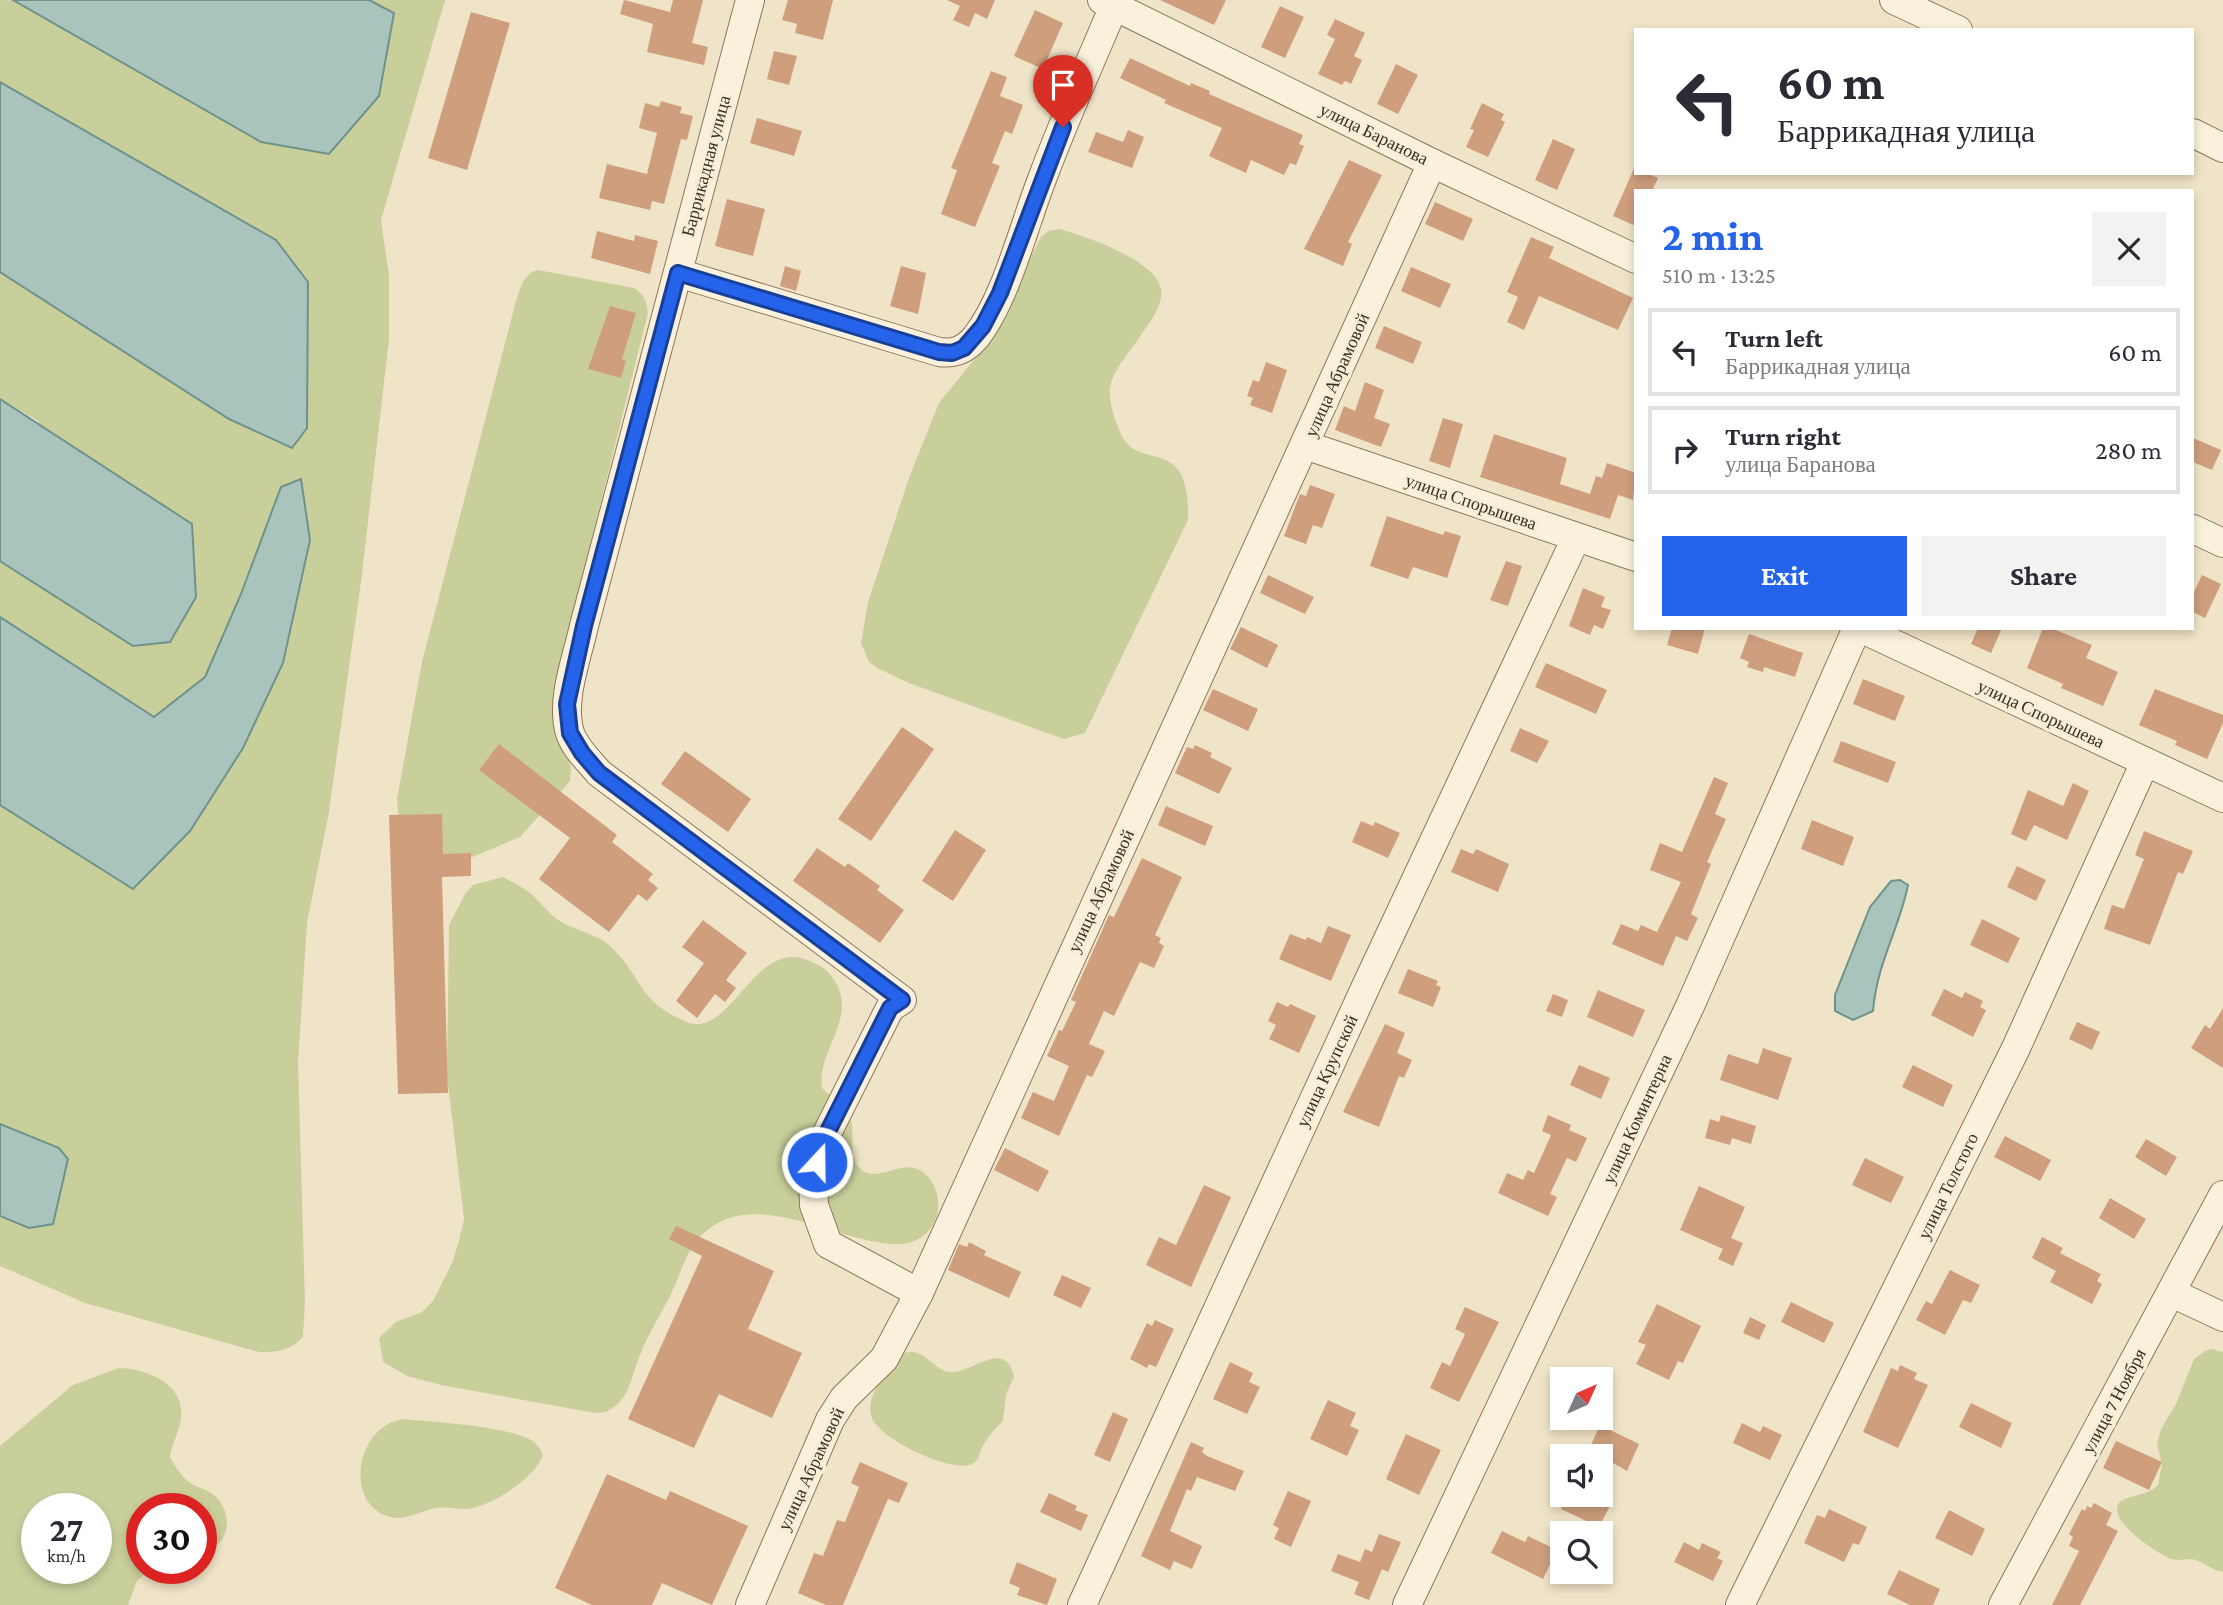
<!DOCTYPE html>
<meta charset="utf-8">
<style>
body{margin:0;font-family:"Crimson Pro",serif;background:#f2f2f3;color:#2b2b33;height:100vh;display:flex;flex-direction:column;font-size:26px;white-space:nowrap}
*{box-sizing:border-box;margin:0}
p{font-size:23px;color:#7c7c81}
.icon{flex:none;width:38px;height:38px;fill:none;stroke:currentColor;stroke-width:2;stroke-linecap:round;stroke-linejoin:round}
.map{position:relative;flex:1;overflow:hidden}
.side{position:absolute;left:1634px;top:189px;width:560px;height:441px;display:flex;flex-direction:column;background:#fff;border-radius:0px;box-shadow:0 4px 10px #0003}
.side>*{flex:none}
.top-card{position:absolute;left:1634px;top:28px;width:560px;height:147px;border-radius:0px;box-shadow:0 4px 10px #0003;background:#fff;color:#2b2b33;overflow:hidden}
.needle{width:46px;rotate:45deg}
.controls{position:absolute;left:1550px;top:1367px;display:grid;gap:14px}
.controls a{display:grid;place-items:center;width:63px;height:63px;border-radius:0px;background:#fff;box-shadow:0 4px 10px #0003;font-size:35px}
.speed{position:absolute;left:21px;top:1493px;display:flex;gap:14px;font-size:35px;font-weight:700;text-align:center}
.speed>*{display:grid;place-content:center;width:91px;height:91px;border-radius:50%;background:#fff;box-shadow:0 4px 10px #0003;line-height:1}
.speed small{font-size:18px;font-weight:400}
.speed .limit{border:10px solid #d22;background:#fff;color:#111}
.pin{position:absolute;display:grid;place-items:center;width:60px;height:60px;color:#fff;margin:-72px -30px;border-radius:50% 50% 50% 0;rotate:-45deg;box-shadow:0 0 7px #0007}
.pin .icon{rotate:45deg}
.me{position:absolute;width:77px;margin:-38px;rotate:21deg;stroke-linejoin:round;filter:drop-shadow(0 0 5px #0008)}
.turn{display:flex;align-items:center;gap:24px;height:147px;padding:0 28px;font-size:32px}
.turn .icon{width:91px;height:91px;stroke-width:2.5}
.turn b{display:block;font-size:49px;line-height:60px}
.round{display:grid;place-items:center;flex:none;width:74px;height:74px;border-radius:0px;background:#f2f2f3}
.overview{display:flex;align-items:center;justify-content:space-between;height:119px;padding:0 28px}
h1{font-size:42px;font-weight:700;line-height:52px;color:#2563eb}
.action{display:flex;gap:14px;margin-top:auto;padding:14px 28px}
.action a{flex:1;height:80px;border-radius:0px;background:#2563eb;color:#fff;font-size:28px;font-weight:700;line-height:80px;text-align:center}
.action a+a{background:#f2f2f3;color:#2b2b33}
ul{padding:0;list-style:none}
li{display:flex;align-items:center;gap:21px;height:88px;margin:0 14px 10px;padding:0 14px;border:4px solid #e1e1e2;border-radius:0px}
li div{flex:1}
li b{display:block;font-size:26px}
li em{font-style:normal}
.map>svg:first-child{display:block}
</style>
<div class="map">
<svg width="2223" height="1605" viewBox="0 0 2223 1605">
<rect width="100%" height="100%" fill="#f0e4c8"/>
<g fill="#c9cf9b" fill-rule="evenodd">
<path d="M0 0 394 13 369 0H445L381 220 389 276V339L362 574 329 812 307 923 298 1062 305 1302 303 1337C289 1351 279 1352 259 1352L85 1303 0 1266V805L133 889 190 831 243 748 283 663 281 487 241 594 205 677 154 717 0 617V561L133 646 38 421 0 399V272L229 419 292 448 276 240 0 82Z"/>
<path d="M1059 229C1085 236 1156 260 1161 289 1164 307 1146 327 1137 341 1127 355 1113 371 1110 387 1108 401 1115 421 1121 434 1139 474 1191 431 1188 520L1085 733 1064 739 909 683 877 668 869 662 861 643 868 602 910 475 939 403 982 350 1041 237 1049 231Z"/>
<path d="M538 270 634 288C644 295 647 301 648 313L558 674 571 770 570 781 520 837 451 866 399 821 397 799 422 662 516 301C521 286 523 274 538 270Z"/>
<path d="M503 877C512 882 523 887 530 893 540 901 547 912 557 919 573 931 594 932 609 945 643 976 636 1001 687 1022 731 1040 754 936 810 961 816 964 824 967 828 972 865 1013 816 1048 822 1088 830 1096 844 1105 849 1114 857 1130 847 1152 858 1166 877 1190 906 1149 929 1178 949 1204 935 1242 901 1244 841 1247 752 1180 699 1238 687 1251 682 1269 675 1285 665 1309 649 1331 640 1355 634 1369 631 1388 622 1399 614 1409 607 1413 595 1413L441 1385 407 1376 383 1362 379 1338 396 1322 422 1312 433 1301 452 1263 459 1241 464 1219 447 1075 449 925 465 894 473 885Z"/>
<path d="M2212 1349 2223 1352V1572C2213 1571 2207 1564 2198 1561 2189 1557 2180 1562 2171 1559 2158 1554 2106 1520 2119 1503 2125 1495 2146 1497 2158 1485L2162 1464 2157 1444 2161 1429 2176 1404 2194 1359 2205 1351Z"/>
<path d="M913 1352C928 1354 935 1371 951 1372 971 1374 1006 1337 1014 1377L1006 1394 1003 1421C994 1430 986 1438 981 1450 979 1456 978 1461 972 1464 953 1474 875 1438 871 1415 866 1393 889 1370 900 1353Z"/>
<path d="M119 1368C142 1368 180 1381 181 1410 183 1426 172 1441 170 1457 175 1466 181 1476 190 1483 199 1489 210 1489 218 1499 235 1520 227 1547 201 1554V1508H142V1568H151L137 1581 128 1605H0V1446L73 1385ZM96 1508V1568H37V1508Z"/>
<path d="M403 1419C434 1422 503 1426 529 1439 537 1443 540 1448 543 1455 535 1478 492 1506 468 1509 457 1510 447 1506 436 1508 416 1512 401 1525 380 1513 346 1494 358 1426 403 1419Z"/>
</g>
<g fill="#a9c4bc" stroke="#6f938a" stroke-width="2">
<polygon points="13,0 369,0 394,13 379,96 329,154 261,142"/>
<polygon points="0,82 276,240 308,282 307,428 292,448 229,419 0,272"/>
<polygon points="0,399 192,524 196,597 170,642 133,646 0,561"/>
<polygon points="301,479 310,540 283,663 243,748 190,831 133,889 0,805 0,617 154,717 205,677 241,594 281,487"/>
<path d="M1900 880 1908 885C1899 930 1877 962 1873 1011L1853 1020 1835 1011V995L1870 907 1891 881Z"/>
<polygon points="0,1124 59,1148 68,1159 53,1224 29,1228 0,1216"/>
</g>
<g fill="#cf9f7d">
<polygon points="624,0 670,12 673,0 703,0 692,43 708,47 704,65 647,52 653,24 620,14"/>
<polygon points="788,0 833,0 823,40 795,33 797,24 782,20"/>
<polygon points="947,0 995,0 987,19 975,13 969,27 953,20 960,6"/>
<polygon points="1160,0 1226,0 1214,25"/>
<polygon points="1280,6 1304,17 1285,58 1261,47"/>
<polygon points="1035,10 1063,23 1043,69 1014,56"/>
<polygon points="471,12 510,23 467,170 428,158"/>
<polygon points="1335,19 1365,33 1354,56 1362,60 1351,84 1345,81 1342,85 1318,74 1335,39 1327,35"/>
<polygon points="774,51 797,56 789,85 767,79"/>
<polygon points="1130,58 1190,86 1191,83 1210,91 1209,94 1303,135 1299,144 1304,146 1296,165 1290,163 1284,175 1251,160 1246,173 1209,156 1222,128 1164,103 1166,100 1120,78"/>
<polygon points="1396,64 1418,75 1398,114 1377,104"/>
<polygon points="991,71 1007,77 1000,96 1023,105 1012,134 1005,131 992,163 1000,166 975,227 941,214 957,170 951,168"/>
<polygon points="661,101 682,107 680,113 693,116 687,140 681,139 664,204 652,201 650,210 599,198 607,164 647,174 657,133 639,128 645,103 659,107"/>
<polygon points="1482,103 1504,114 1501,120 1505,122 1488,157 1466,147 1474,130 1470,129"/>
<polygon points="757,118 802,131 794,156 750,143"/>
<polygon points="1128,130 1144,137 1132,168 1088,152 1096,132 1123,142"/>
<polygon points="1553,139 1575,149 1557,190 1535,180"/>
<polygon points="1349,160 1382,175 1348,242 1352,244 1343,266 1304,249"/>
<polygon points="1636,164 1636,173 1646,173 1658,178 1652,191 1636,191 1636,226 1613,216"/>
<polygon points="727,199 765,209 753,256 715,246"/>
<polygon points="1435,202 1473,219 1463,241 1425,224"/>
<polygon points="597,231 634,241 635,235 658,241 650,274 591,258"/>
<polygon points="1531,237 1554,247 1549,258 1633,298 1618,330 1539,296 1524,330 1507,322 1518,297 1507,292"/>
<polygon points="785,266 801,271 796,291 780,286"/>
<polygon points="901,266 926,273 918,314 890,306"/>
<polygon points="1411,267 1451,284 1440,308 1401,291"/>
<polygon points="610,306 636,313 622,359 626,361 621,378 588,369"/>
<polygon points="1384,326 1422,342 1413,364 1375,348"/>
<polygon points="1266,362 1287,370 1272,413 1250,405 1253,398 1247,396 1253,380 1259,382"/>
<polygon points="1365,382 1384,390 1374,418 1390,424 1381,447 1335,430 1344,406 1355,411"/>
<polygon points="1443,418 1463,424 1450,468 1429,461"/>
<polygon points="1494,434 1567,458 1560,484 1590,494 1596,476 1602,478 1607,463 1636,473 1633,500 1618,495 1610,519 1480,477"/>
<polygon points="2193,438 2221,450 2212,470 2193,462"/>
<polygon points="1310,485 1335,494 1322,528 1313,525 1306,544 1284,536 1300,494 1306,496"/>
<polygon points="1387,516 1443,535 1445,531 1461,536 1447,578 1413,567 1408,579 1370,566"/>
<polygon points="1506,561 1522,566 1508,606 1490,600"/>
<polygon points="1268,575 1314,597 1305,614 1260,593"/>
<polygon points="2202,575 2221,584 2205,618 2193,612 2193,594"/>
<polygon points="1583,588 1605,597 1601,607 1611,610 1603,629 1594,625 1590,635 1569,626"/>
<polygon points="1241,627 1278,645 1267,668 1230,649"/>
<polygon points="1672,628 1705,628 1698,654 1667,645"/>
<polygon points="1978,628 2002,628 1991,653 1971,644"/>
<polygon points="2043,628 2051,628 2092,645 2086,658 2118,672 2103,706 2061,688 2063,684 2027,668"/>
<polygon points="1749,634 1803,653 1795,677 1764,667 1763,672 1747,667 1749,662 1740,658"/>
<polygon points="1546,663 1607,690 1596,714 1535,687"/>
<polygon points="1863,679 1905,696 1895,721 1853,704"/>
<polygon points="1213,689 1258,709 1248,731 1203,710"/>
<polygon points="2155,689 2223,715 2223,723 2207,759 2175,745 2177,741 2139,725"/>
<polygon points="902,727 934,749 871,841 838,819"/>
<polygon points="1520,728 1549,741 1537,763 1510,751"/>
<polygon points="1841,741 1896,762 1888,783 1833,762"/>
<polygon points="499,744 617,835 612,842 653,874 648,880 658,888 647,901 638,894 609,932 539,879 570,838 479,770"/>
<polygon points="1195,745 1212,753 1210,757 1232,768 1219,794 1175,773 1187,747 1193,749"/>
<polygon points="685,751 751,799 728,832 661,784"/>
<polygon points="1714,777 1728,783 1715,814 1726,819 1707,862 1711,864 1691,914 1698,918 1687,941 1676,936 1663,966 1612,944 1621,924 1638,931 1641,925 1657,932 1681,882 1650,870 1660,843 1682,852"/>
<polygon points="2073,783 2089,791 2067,840 2034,825 2026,841 2011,834 2028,790 2063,806"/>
<polygon points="1166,806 1213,826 1205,846 1158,825"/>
<polygon points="442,814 443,854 471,853 471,876 442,877 448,1093 398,1094 389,815"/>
<polygon points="1812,820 1854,837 1843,866 1801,849"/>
<polygon points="1361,821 1373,826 1375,822 1400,833 1388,858 1352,842"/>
<polygon points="955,830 986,850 953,901 922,881"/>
<polygon points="2144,831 2193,851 2183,874 2178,872 2150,945 2104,929 2112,905 2124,909 2144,859 2135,855"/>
<polygon points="817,848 845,867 848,863 880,886 877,890 904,910 880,943 793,881"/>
<polygon points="1461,849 1473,854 1476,849 1509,864 1498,892 1451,872"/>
<polygon points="1142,858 1182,877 1155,935 1161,938 1159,943 1164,946 1154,968 1140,962 1114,1016 1104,1011 1089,1044 1105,1051 1092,1077 1087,1075 1059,1136 1021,1118 1033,1092 1054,1101 1069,1066 1047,1056 1059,1030 1062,1031 1076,1002 1071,1000 1109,915 1114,917"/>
<polygon points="2017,866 2046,880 2036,901 2007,887"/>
<polygon points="1982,919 2020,938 2008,963 1970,945"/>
<polygon points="703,920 747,953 726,980 736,988 725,1002 715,994 697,1018 676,1001 704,963 682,947"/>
<polygon points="1328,926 1351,935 1331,981 1279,959 1290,934 1306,940 1307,937 1321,943"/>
<polygon points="1408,969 1438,981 1436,985 1441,987 1433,1007 1398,993"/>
<polygon points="1944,989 1962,998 1965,992 1983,1001 1980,1007 1986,1010 1973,1037 1931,1015"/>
<polygon points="1598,990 1645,1010 1633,1037 1587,1017"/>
<polygon points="1553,994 1568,1000 1562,1017 1546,1011"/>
<polygon points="1277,1002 1288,1007 1290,1004 1316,1016 1299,1053 1269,1039 1276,1025 1268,1021"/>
<polygon points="2223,1008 2223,1068 2191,1048 2205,1025 2210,1029"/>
<polygon points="2077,1022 2100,1032 2092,1050 2069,1039"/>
<polygon points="1385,1024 1405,1033 1397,1053 1412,1060 1404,1078 1399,1076 1379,1127 1343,1112"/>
<polygon points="1763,1048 1792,1058 1778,1100 1720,1080 1728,1054 1758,1064"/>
<polygon points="1579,1065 1610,1078 1601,1099 1570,1085"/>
<polygon points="1913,1065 1953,1085 1943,1107 1902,1087"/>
<polygon points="1548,1115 1571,1125 1569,1130 1587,1138 1576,1162 1567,1158 1550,1194 1557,1197 1548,1216 1498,1193 1507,1173 1523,1180 1528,1170 1534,1173 1551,1135 1542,1131"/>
<polygon points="1721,1115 1756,1126 1751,1144 1732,1138 1730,1145 1705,1138 1710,1119 1719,1122"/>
<polygon points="2005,1136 2051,1160 2040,1181 1994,1157"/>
<polygon points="2146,1139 2177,1157 2166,1176 2135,1157"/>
<polygon points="1005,1148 1049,1171 1038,1192 994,1170"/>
<polygon points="1865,1158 1904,1177 1891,1203 1852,1185"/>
<polygon points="1204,1185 1231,1197 1191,1287 1146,1265 1159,1237 1176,1245"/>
<polygon points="1699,1186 1745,1207 1731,1238 1743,1243 1733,1266 1718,1259 1723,1249 1680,1230"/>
<polygon points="2110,1198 2146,1219 2134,1239 2099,1218"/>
<polygon points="676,1226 774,1271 748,1329 802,1353 772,1418 719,1394 694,1448 628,1419 702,1256 669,1239"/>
<polygon points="2042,1237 2063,1248 2060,1253 2101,1274 2097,1281 2102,1284 2092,1304 2050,1282 2056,1271 2032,1258"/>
<polygon points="969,1242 986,1251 984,1255 1021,1272 1009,1298 948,1270 959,1244 967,1247"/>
<polygon points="1950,1270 1980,1285 1971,1303 1963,1300 1945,1335 1916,1320 1926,1301 1932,1304"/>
<polygon points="1062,1275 1091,1288 1081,1308 1053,1295"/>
<polygon points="1791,1302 1834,1323 1824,1343 1781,1322"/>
<polygon points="1657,1304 1701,1326 1683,1363 1678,1361 1669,1380 1636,1364 1646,1345 1638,1342"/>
<polygon points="1465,1307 1499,1322 1459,1402 1430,1388 1442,1362 1450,1366 1465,1334 1455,1329"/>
<polygon points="1750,1317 1766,1325 1759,1340 1743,1333"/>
<polygon points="1155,1320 1174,1329 1156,1367 1149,1364 1147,1368 1130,1359 1147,1323 1152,1326"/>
<polygon points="1230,1362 1253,1373 1249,1382 1260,1387 1247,1414 1213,1399"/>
<polygon points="1900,1365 1917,1373 1914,1379 1928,1385 1898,1448 1863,1432 1891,1368 1898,1371"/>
<polygon points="1328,1400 1356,1413 1350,1426 1359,1430 1347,1456 1310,1439"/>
<polygon points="1971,1403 2012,1423 2001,1448 1959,1427"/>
<polygon points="1113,1412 1128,1419 1110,1462 1094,1455"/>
<polygon points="1742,1423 1760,1432 1763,1426 1782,1435 1770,1460 1733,1443"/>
<polygon points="1600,1425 1639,1444 1627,1471 1601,1456 1586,1456"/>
<polygon points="1406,1434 1441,1450 1419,1495 1386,1479"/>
<polygon points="2116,1441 2162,1462 2149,1490 2103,1468"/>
<polygon points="1191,1442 1204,1448 1202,1452 1207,1456 1244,1471 1235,1491 1197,1477 1191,1491 1187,1489 1170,1531 1202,1546 1192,1569 1174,1561 1170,1570 1141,1556"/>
<polygon points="860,1462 908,1483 899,1503 888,1499 843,1605 826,1605 798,1593 814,1553 823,1556 837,1520 845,1522 859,1487 851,1483"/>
<polygon points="607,1474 666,1500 670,1491 748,1526 712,1605 662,1583 652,1605 592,1605 555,1588"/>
<polygon points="1288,1491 1311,1501 1291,1547 1274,1539 1279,1528 1273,1525"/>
<polygon points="1049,1493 1077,1506 1075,1510 1088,1515 1081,1531 1040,1512"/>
<polygon points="1568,1494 1592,1494 1611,1504 1599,1527 1561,1509"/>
<polygon points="2094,1503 2112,1513 2106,1525 2118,1531 2080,1605 2052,1605 2079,1551 2069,1546 2073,1537 2069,1534 2082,1509 2085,1511 2087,1506 2091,1508"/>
<polygon points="1829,1509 1867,1527 1859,1545 1853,1543 1844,1562 1804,1543 1817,1515 1825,1518"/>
<polygon points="1949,1510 1985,1529 1972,1556 1935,1538"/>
<polygon points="1502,1531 1525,1542 1528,1536 1557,1550 1543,1579 1491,1553"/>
<polygon points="1379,1534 1401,1542 1388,1572 1382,1569 1369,1600 1354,1594 1359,1582 1331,1571 1338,1554 1360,1562 1365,1549 1372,1552"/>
<polygon points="1684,1542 1699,1550 1702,1543 1721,1552 1717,1558 1723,1561 1713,1581 1674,1562"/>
<polygon points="1017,1562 1057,1579 1047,1605 1017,1595 1020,1588 1009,1583"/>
<polygon points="1899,1570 1940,1589 1933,1605 1910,1605 1887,1594"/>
</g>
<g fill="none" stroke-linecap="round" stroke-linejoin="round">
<g stroke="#8d765c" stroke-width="30">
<g id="minor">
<path d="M750 0 584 626C577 658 560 701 570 733 575 748 589 761 599 773L902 1000 890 1008 820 1147 813 1177 814 1205 828 1244 919 1293"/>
<polyline points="1102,0 1432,163 1636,259"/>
<polyline points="1894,0 1958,30"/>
<polyline points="2193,133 2223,148"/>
<path d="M678 273 939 352C955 354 965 350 976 337 1006 299 1024 225 1042 179 1064 120 1090 63 1114 6"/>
<polyline points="1305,445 1636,557"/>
<polyline points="2193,529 2223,543"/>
<polyline points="1860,628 2223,798"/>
<polyline points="2172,1293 2223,1317"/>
<polyline points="750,1605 830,1420 844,1398 884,1359 919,1293 1432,163"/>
<polyline points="1082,1605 1367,984 1576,538"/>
<polyline points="1407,1605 1690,1006 1857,628"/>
<polyline points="1740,1605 2016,1048 2145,762"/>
<polyline points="2003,1605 2223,1195"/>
</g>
</g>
<use href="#minor" stroke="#faf1dc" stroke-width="28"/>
</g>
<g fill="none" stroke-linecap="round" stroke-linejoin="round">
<g stroke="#184099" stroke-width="18">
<polyline id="route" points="817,1162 820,1147 890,1008 902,1000 599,773 582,753 570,733 567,704 584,626 678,273 939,352 952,353 964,348 983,326 1000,293 1063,127"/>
</g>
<use href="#route" stroke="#2563eb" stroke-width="12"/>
</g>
<g text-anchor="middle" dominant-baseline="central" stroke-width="7" stroke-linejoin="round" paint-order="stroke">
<g font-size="18" fill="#3d2e20" stroke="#f7eed8">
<text transform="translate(1374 134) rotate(26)">улица Баранова</text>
<text transform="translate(706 166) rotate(-75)">Баррикадная улица</text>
<text transform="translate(1337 375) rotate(-66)">улица Абрамовой</text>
<text transform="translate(1471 502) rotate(19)">улица Спорышева</text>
<text transform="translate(2041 714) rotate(25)">улица Спорышева</text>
<text transform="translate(1101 891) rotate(-65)">улица Абрамовой</text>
<text transform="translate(1327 1071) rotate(-65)">улица Крупской</text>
<text transform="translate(1637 1119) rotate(-65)">улица Коминтерна</text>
<text transform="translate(1948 1186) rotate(-64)">улица Толстого</text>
<text transform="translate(2114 1401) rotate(-62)">улица 7 Ноября</text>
<text transform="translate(811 1469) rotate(-65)">улица Абрамовой</text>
</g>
</g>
</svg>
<div class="controls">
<a><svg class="needle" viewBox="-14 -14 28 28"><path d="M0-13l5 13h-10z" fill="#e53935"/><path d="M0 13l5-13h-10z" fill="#7c7c81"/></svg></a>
<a><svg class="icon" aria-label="sound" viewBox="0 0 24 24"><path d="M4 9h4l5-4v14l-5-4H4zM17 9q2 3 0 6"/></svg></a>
<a><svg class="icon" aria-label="search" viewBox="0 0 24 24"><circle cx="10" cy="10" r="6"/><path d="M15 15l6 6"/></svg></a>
</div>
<div class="speed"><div>27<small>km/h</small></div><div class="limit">30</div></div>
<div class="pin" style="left:1063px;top:127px;background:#d93025"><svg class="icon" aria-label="arrive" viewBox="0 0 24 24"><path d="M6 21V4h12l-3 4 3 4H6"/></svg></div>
<svg class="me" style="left:817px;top:1162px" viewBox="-20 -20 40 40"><circle r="17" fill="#2563eb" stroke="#fff" stroke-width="3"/><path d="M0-11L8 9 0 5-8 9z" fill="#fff"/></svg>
<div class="top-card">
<div class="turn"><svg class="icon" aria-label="left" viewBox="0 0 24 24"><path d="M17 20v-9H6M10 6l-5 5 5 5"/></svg><div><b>60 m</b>Баррикадная улица</div></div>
</div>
<section class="side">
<div class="overview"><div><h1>2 min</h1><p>510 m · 13:25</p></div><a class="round"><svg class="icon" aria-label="close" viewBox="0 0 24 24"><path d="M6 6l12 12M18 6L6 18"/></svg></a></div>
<ul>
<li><svg class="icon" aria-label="left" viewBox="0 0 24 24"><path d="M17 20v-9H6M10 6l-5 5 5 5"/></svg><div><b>Turn left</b><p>Баррикадная улица</p></div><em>60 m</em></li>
<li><svg class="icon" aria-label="right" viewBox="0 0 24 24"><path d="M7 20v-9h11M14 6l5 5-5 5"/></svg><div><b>Turn right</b><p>улица Баранова</p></div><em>280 m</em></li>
</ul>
<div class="action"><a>Exit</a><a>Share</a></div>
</section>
</div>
